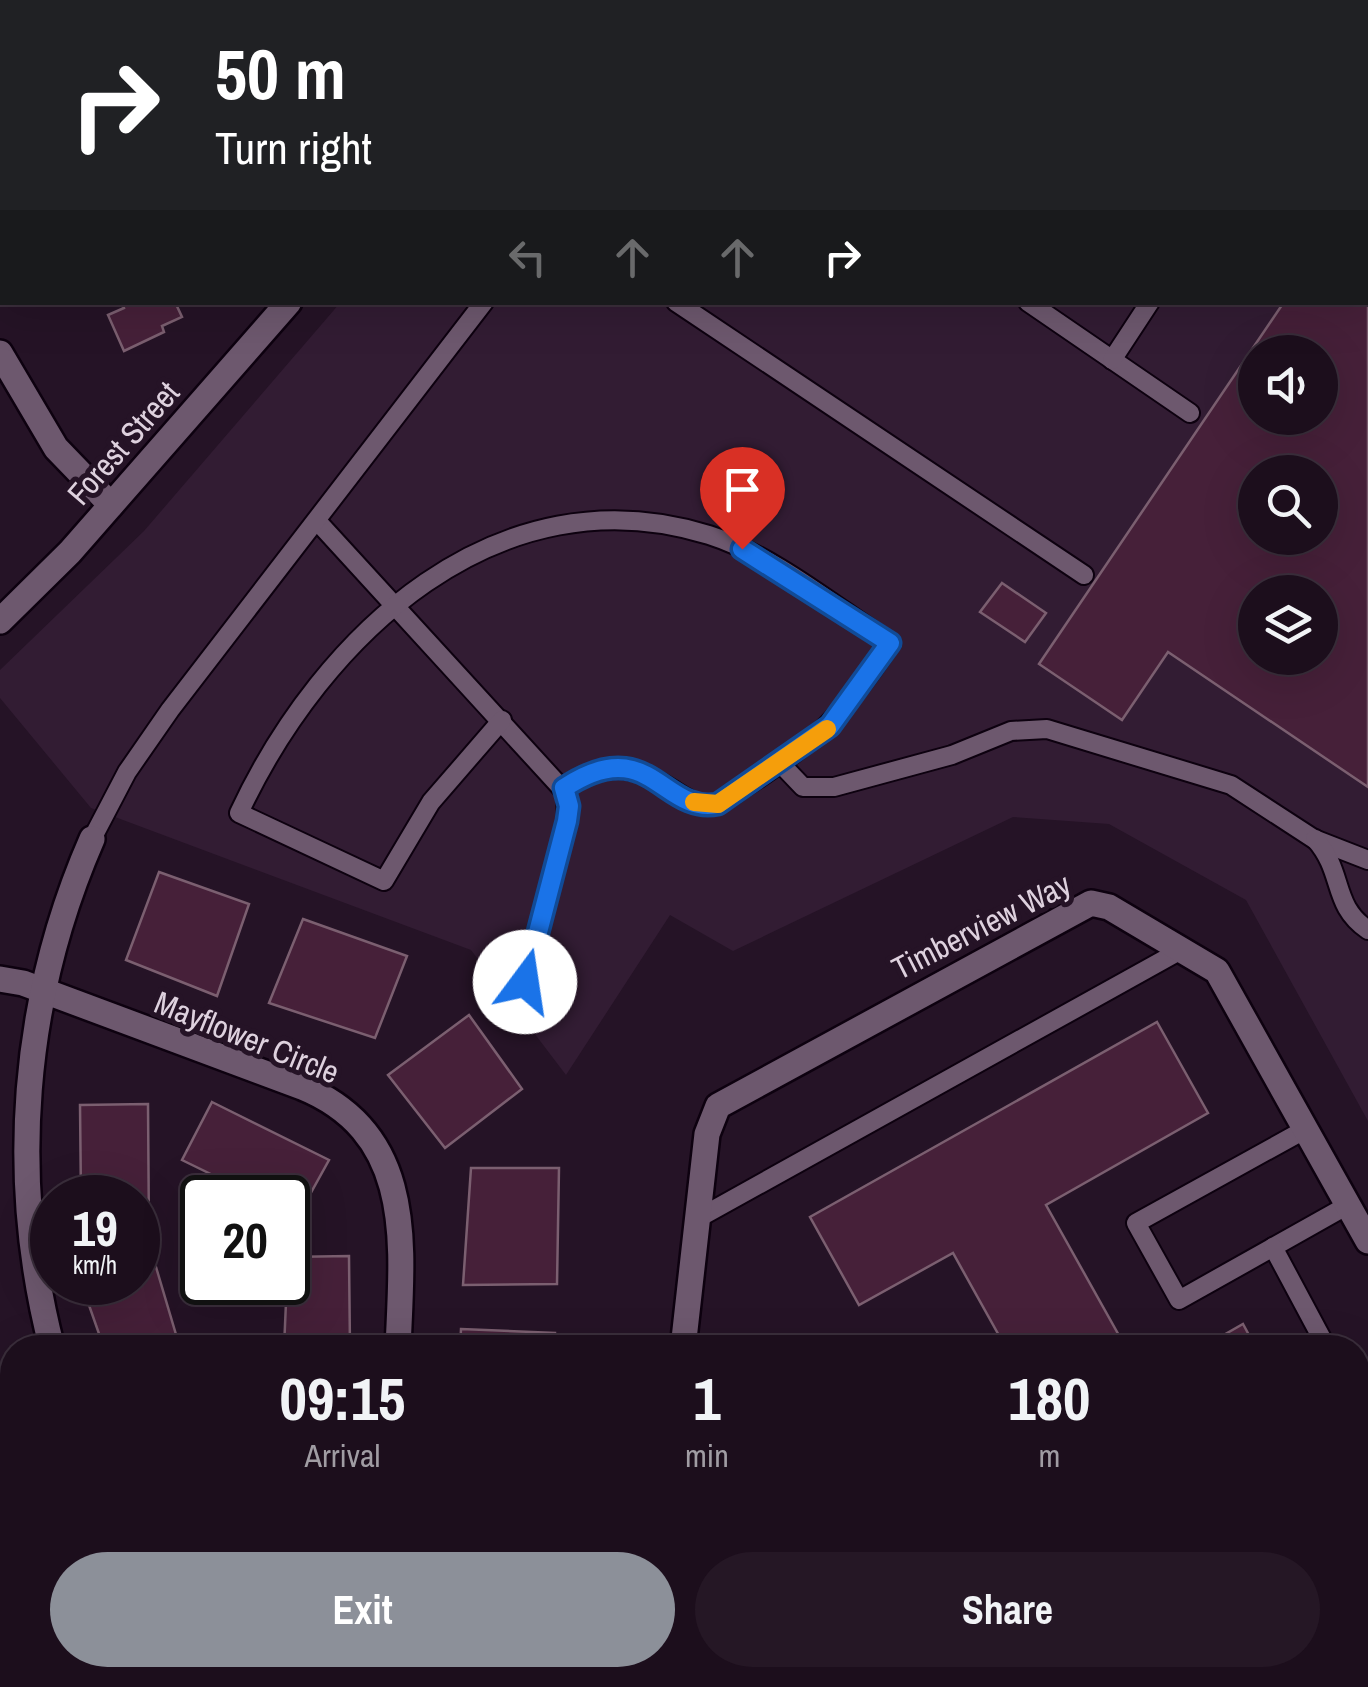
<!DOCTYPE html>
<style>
body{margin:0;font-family:"Archivo Narrow",sans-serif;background:#251725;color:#f1f3f6;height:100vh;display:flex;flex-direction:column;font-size:38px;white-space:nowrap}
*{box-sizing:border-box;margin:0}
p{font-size:32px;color:#a09ca3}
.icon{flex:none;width:55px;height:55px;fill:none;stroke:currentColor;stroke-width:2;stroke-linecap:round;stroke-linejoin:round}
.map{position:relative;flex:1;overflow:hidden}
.sheet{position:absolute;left:0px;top:1335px;width:1370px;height:352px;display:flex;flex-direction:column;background:#1c0e1c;border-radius:40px 40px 0 0;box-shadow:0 10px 40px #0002,0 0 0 2px #3a2e3b}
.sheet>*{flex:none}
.guide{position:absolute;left:0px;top:0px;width:1370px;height:305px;box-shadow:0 10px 40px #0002,0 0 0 2px #3a2e3b;background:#202124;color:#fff;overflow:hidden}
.fabs{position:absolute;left:1238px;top:335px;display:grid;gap:20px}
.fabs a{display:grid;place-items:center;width:100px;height:100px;border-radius:50%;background:#1c0e1c;box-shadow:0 10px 40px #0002,0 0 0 2px #3a2e3b;font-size:50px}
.speed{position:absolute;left:30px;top:1175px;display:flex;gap:20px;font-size:50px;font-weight:700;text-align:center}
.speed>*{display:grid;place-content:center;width:130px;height:130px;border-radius:50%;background:#1c0e1c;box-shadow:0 10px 40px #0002,0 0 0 2px #3a2e3b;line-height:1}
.speed small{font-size:25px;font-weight:400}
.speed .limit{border:5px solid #111;border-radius:15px;background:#fff;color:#111}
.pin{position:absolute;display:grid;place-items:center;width:85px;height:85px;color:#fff;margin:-102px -42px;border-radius:50% 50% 50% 0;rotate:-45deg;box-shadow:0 0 10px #0007}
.pin .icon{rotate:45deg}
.me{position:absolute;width:110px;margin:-55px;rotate:14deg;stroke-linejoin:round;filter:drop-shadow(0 0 8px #0008)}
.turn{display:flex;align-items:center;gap:35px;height:210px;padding:0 50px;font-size:45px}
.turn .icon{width:130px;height:130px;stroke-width:2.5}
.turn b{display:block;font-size:70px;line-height:85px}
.lanes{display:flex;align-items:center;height:95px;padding:0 50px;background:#0003;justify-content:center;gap:50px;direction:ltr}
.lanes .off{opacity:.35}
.eta{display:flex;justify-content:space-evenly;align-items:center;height:170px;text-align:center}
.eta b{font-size:60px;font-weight:700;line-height:70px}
.button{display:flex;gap:20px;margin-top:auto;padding:20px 50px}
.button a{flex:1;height:115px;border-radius:60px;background:#8c9099;color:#fff;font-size:40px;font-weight:700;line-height:115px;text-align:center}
.button a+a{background:#251725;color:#f1f3f6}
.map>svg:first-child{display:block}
</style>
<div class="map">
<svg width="1368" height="1687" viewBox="0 0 1368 1687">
<rect width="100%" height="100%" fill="#251326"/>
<path fill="#321c33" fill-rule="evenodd" d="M601 0H1368V1121L1246 900 1109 824 1013 817 733 951 670 915 566 1075 471 950 91 808 0 698V670L144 531 340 303 1368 302V2ZM1255 352H1320V418H1255ZM1255 472H1320V538H1255ZM1255 592H1320V658H1255Z"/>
<g fill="#462039" stroke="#7b5f70" stroke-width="2.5" fill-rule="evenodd">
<path d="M1368 272V787L1168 652 1122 720 1039 664 1284 302H1368ZM1255 352H1320V418H1255ZM1255 472H1320V538H1255ZM1255 592H1320V658H1255Z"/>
<polygon points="122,302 175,302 182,317 162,326 164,332 124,351 108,315 124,308"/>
<polygon points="1002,583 1046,613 1025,642 980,612"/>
<polygon points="159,872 249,904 217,996 126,960"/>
<polygon points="303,919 407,956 375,1038 269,1003"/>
<polygon points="469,1015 522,1089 445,1148 388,1075"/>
<polygon points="1157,1022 1208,1113 1046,1205 1126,1348 1006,1348 953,1253 859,1305 810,1217"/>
<polygon points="212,1102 329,1160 298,1216 288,1211 288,1198 260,1198 182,1160"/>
<polygon points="148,1104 149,1234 138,1235 138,1198 81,1198 80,1105"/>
<polygon points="471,1168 559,1168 557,1284 463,1285"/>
<polygon points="349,1256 350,1348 284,1348 288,1257"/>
<polygon points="156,1267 180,1348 104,1348 84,1291 109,1282 138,1282 138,1273"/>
<polygon points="1243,1324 1256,1348 1201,1348"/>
<polygon points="461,1329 555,1333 555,1348 460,1348"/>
<polygon points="0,1504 12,1516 12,1585 0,1597"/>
<polygon points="1358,1640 1368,1641 1368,1687 1196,1687 1190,1675 1358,1675"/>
<polygon points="475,1675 596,1675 601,1687 479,1687"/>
<polygon points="1003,1675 1124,1675 1103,1687 1010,1687"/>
</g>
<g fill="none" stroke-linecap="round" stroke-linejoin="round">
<g stroke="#0d010f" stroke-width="22">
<g id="service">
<polyline points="1017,0 1020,2"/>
<polyline points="1263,0 1267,2"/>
<polyline points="721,2 724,0"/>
<polyline points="875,2 879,0"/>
<polyline points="1368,70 1368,71"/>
<polyline points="676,302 1084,575"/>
<polyline points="1028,302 1190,413"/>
<polyline points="1112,360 1150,302"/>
<polyline points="318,522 566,793 567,821 525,982"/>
<path d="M502 720 431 802 384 881 239 813C322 635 498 469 709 535 775 556 834 606 891 643 842 716 819 740 745 787 732 795 719 808 704 805 691 803 680 794 670 788 632 763 601 763 563 787"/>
<polyline points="781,764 803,787 834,787 952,755 1011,731 1047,729 1231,785 1314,839 1368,860"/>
<polyline points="92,839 127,772 170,710 484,302"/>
<path d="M1315 839C1345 873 1331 905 1368 930"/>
<polyline points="1306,1129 1136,1223 1179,1300 1348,1205"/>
<polyline points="697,1219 1183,949"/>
<polyline points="1273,1247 1327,1348"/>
<polyline points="1358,1403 1368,1422"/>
<polyline points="1358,1441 1368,1435"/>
<polyline points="1358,1542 1368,1536"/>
<polyline points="1358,1582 1368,1583"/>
</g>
</g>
<g stroke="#0d010f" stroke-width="30">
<g id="minor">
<polyline points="0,353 56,448 111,505"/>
<path d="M0 979 23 983 302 1087C417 1134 402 1247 398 1348"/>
<path d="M52 1348C8 1178 22 999 92 839"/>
<polyline points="683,1348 707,1134 718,1106 1091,903 1109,907 1217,971 1368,1241"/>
<polyline points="0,1442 12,1455"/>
<polyline points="174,1675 178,1687"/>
<polyline points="753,1675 755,1687"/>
</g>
</g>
<g stroke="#0d010f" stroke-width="30">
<g id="secondary">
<polyline points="552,2 555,0"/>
<polyline points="0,621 70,552 289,302"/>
</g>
</g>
<use href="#service" stroke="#6d586e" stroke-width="18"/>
<use href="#minor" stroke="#6d586e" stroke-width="25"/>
<use href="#secondary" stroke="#6d586e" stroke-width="25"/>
</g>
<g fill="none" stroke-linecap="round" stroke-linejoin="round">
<g stroke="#114b97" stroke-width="25">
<path id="route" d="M525 982 567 821 569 806 564 788C650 731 662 815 718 804L830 726 890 643 742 549"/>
</g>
<use href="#route" stroke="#1a73e8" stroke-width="18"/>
<polyline stroke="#f59e0b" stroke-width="18" points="694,802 718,804 827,729"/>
</g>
<g text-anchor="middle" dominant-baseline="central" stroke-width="10" stroke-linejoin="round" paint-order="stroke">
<g font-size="32" fill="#ded1de" stroke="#251326">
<text transform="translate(123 443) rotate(-49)">Forest Street</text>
<text transform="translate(981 926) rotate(-27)">Timberview Way</text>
<text transform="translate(247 1037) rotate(22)">Mayflower Circle</text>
</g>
</g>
</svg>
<div class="fabs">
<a><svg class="icon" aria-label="sound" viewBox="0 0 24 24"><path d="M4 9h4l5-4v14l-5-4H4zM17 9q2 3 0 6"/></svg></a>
<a><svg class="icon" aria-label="search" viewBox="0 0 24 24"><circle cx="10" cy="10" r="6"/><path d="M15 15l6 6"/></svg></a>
<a><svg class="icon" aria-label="layers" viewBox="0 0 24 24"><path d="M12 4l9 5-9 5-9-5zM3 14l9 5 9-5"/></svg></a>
</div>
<div class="speed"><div>19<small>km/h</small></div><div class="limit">20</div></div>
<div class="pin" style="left:742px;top:549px;background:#d93025"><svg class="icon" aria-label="arrive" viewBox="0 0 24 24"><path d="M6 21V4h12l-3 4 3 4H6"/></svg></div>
<svg class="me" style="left:525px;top:982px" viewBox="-20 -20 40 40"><circle r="19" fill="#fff"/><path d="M0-13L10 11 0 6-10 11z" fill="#1a73e8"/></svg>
<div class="guide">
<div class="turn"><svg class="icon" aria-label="right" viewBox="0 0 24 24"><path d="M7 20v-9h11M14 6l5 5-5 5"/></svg><div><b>50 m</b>Turn right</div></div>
<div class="lanes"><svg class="icon off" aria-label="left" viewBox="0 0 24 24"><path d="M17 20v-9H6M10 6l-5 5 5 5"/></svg><svg class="icon off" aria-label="ahead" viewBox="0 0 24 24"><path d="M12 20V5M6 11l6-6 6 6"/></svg><svg class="icon off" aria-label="ahead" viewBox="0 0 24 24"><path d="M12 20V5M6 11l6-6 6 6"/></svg><svg class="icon" aria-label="right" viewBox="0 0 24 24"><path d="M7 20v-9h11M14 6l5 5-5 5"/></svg></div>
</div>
<section class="sheet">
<div class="eta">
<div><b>09:15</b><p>Arrival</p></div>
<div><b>1</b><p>min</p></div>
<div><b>180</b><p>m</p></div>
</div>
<div class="button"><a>Exit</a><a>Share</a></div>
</section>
</div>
